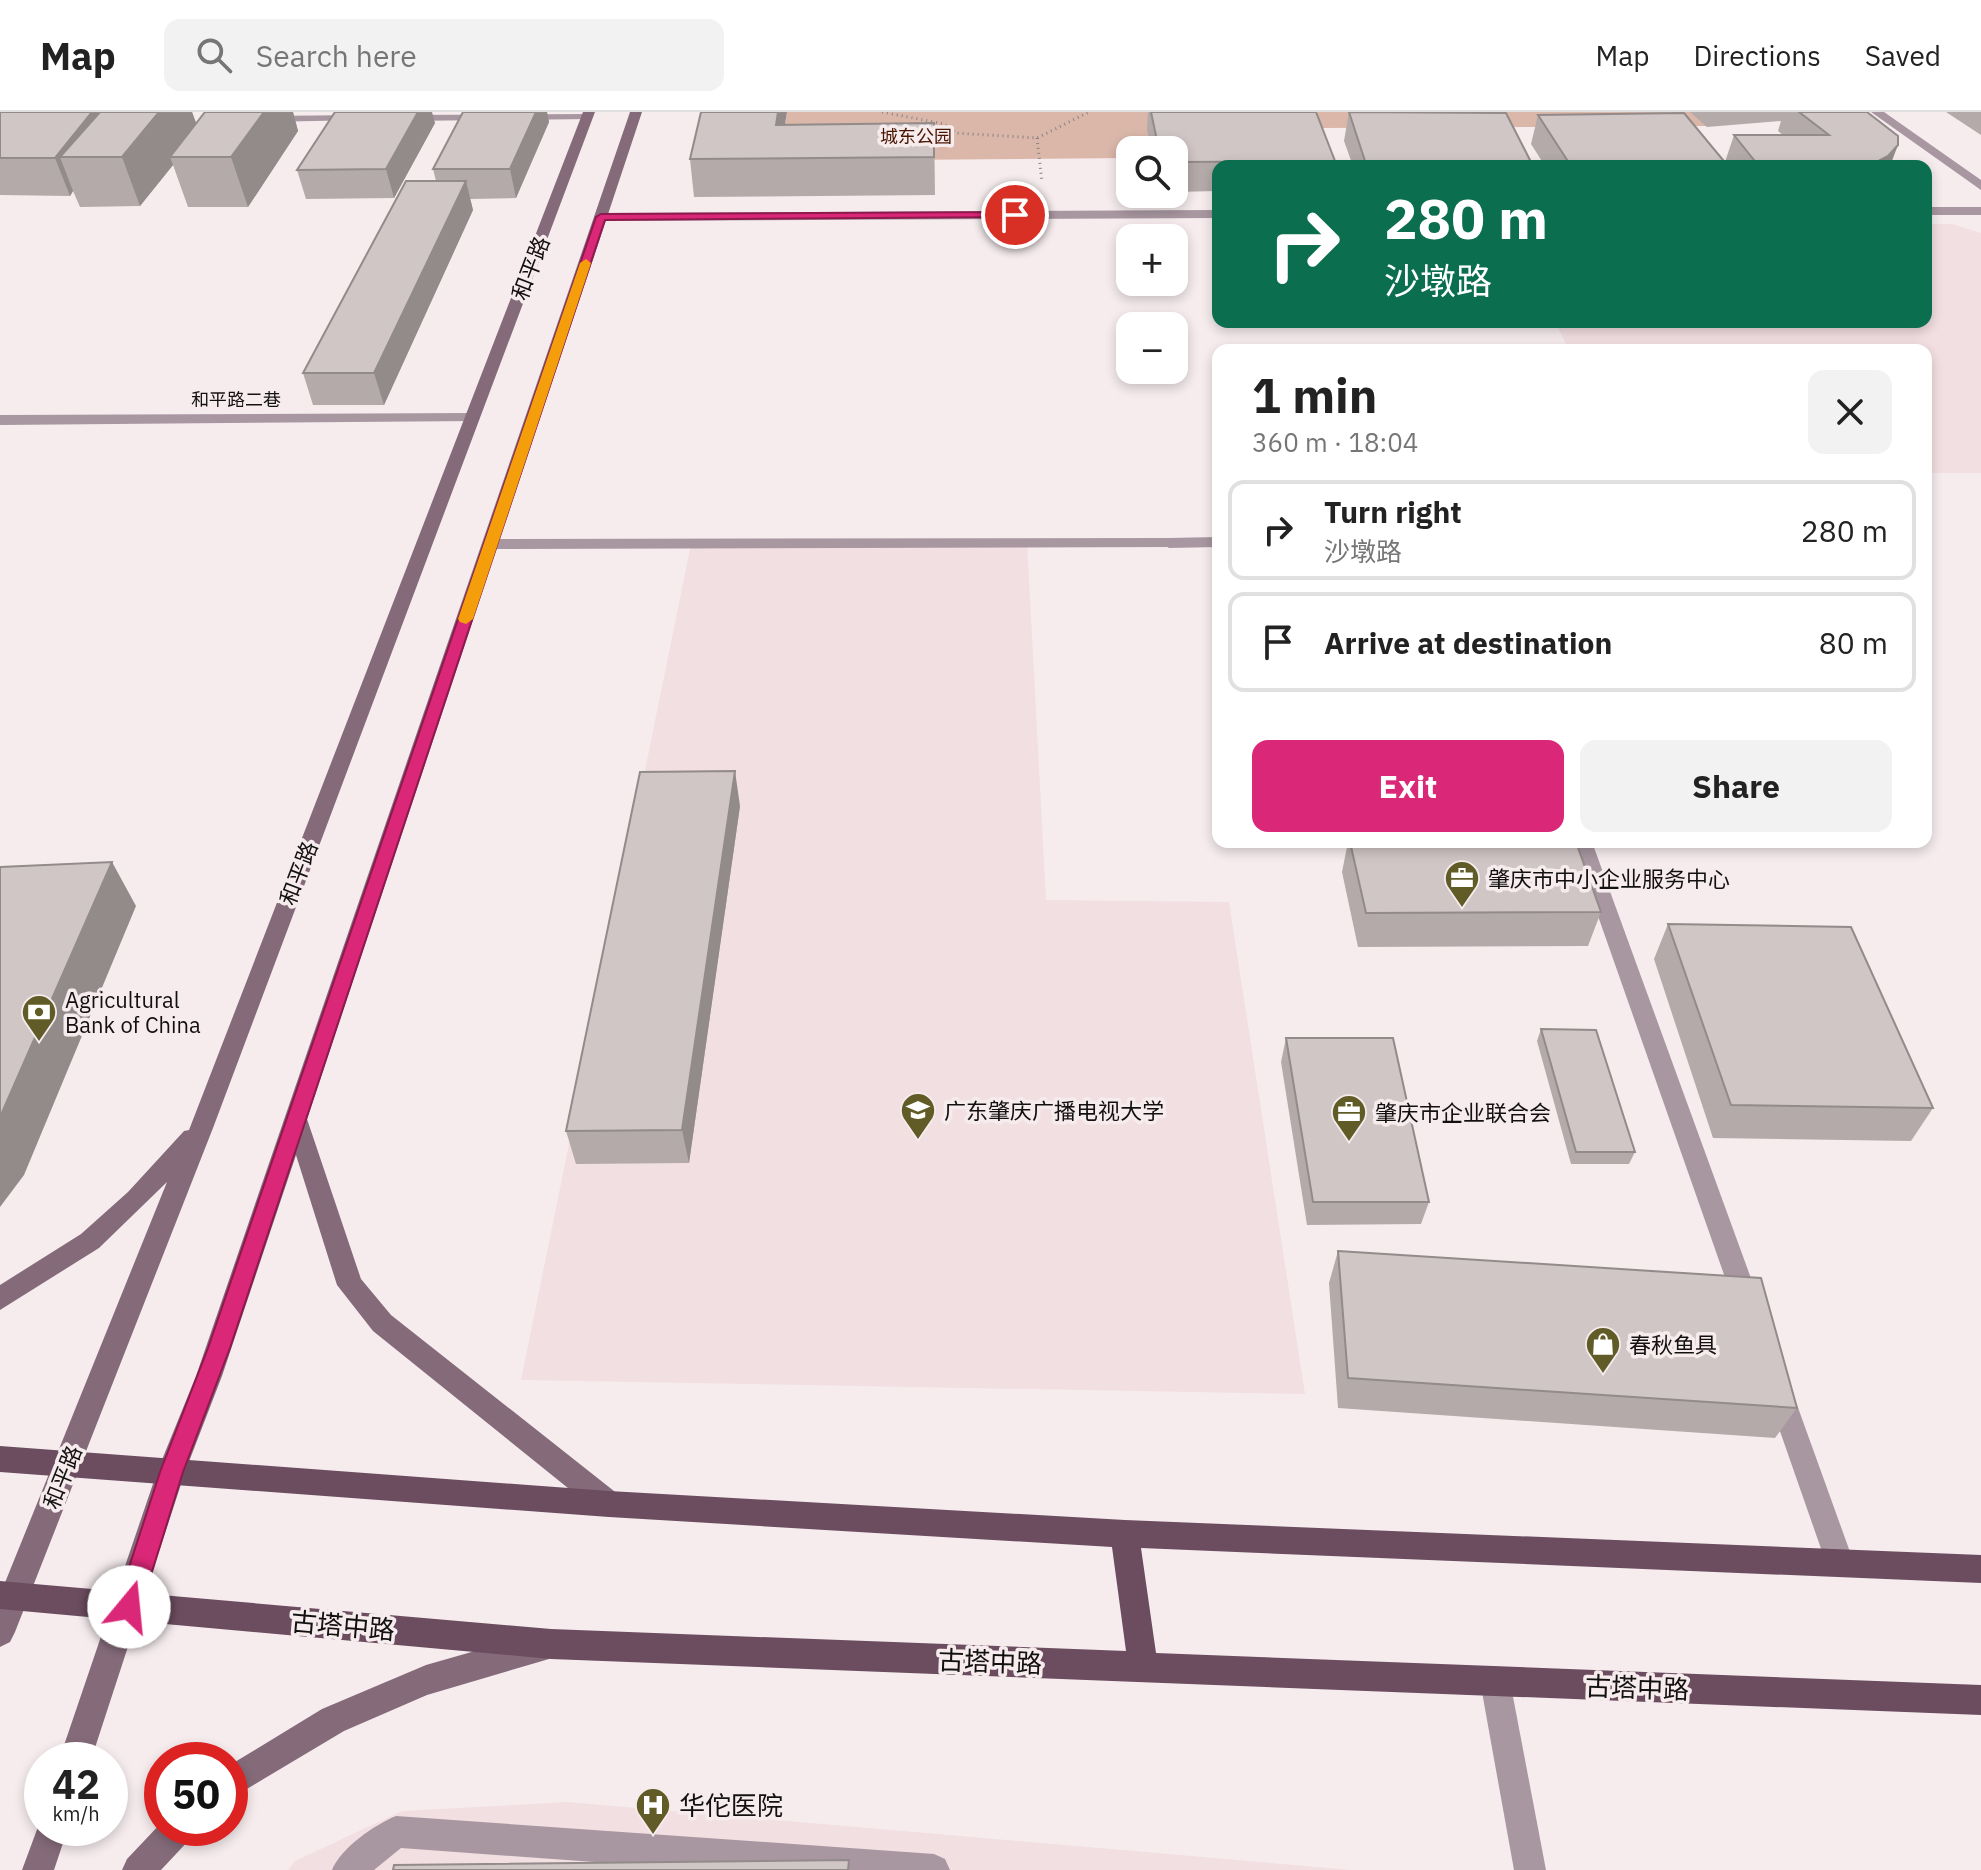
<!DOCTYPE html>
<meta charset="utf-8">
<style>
body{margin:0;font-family:"IBM Plex Sans","Noto Sans SC",sans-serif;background:#f2f2f2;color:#222;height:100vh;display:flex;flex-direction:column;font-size:30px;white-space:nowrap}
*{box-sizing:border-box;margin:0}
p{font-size:26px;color:#767676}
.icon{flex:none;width:44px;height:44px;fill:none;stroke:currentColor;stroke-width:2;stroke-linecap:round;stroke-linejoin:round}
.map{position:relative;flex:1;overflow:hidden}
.drawer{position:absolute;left:1212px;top:232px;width:720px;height:504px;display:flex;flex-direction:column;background:#fff;border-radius:16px;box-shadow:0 4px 12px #0003}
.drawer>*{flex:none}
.banner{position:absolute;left:1212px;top:48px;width:720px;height:168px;border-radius:16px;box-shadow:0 4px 12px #0003;background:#0b6e4f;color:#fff;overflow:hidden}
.buttons{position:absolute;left:1116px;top:24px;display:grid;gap:16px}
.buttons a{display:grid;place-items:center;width:72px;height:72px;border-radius:16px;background:#fff;box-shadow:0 4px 12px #0003;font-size:40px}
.speed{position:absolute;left:24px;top:1630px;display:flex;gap:16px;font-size:40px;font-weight:700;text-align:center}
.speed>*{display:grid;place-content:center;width:104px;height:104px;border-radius:50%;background:#fff;box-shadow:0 4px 12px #0003;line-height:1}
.speed small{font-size:20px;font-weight:400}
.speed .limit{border:12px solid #d22;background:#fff;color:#111}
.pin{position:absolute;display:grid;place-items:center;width:68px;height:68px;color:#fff;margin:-34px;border:4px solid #fff;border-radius:50%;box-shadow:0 2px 8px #0007}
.me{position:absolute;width:88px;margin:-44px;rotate:17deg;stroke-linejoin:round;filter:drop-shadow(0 0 6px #0008)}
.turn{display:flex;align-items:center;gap:28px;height:168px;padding:0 40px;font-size:36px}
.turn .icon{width:104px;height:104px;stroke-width:2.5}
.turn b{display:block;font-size:56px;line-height:68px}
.round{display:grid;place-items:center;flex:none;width:84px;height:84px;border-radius:16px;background:#f2f2f2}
.overview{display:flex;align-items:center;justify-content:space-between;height:136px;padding:0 40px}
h1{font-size:48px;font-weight:700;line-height:60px}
.button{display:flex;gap:16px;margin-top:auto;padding:16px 40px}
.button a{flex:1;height:92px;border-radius:16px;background:#db2777;color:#fff;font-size:32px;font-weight:700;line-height:92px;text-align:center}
.button a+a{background:#f2f2f2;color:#222}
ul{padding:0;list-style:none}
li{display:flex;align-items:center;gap:24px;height:100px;margin:0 16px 12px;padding:0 24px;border:4px solid #e0e0e0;border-radius:16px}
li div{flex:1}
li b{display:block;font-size:30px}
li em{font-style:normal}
header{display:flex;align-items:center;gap:48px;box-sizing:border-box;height:112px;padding:0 40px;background:#fff;border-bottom:2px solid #e0e0e0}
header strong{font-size:38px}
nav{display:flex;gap:44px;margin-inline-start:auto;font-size:28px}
.search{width:560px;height:72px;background:#f2f2f2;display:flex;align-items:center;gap:20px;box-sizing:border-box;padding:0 28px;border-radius:16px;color:#767676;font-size:30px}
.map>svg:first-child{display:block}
</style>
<header>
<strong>Map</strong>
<div class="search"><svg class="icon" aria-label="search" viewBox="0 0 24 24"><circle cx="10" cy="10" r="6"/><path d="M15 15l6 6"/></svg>Search here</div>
<nav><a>Map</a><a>Directions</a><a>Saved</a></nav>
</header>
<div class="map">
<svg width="1981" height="1758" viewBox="0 0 1981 1758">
<rect width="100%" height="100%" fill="#f6ecee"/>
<g fill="#f2dfe2">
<polygon points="1926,112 1952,112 1981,121 1981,361 1926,361 1926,238 1569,238 1555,210 1926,210"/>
<polygon points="1027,428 1046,788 1229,790 1305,1282 521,1268 691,432"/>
<polygon points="568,1690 1352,1758 288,1758 295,1749 402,1699"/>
</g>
<polygon fill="#dab7a9" points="787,0 1693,0 1709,14 1148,17 1151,38 1130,38 1130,46 779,49"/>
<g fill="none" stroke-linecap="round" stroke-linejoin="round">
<g stroke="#8b8485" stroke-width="3" stroke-dasharray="1 4" stroke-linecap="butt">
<polyline points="882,0 944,12 955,21 1037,26 1089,0"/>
<polyline points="1037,26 1042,70"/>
</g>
<g fill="#a896a0" fill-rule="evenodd">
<polygon points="1218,425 1218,435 1169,436 1161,431 1169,426"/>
<polygon points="1572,730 1592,730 1760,1191 1756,1199 1747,1202 1738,1199 1734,1191"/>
<polygon points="1779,1267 1788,1270 1792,1279 1854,1451 1850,1461 1840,1465 1830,1461 1826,1451 1766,1279 1770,1270"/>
<polygon points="1495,1554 1506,1558 1510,1569 1546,1758 1514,1758 1480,1569 1484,1558"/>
<path d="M396 1704 934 1742 945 1747 950 1758H705L401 1736 374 1758H332C341 1736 374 1713 396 1704Z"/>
</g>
<g fill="#a896a0" fill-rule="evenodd">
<polygon points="1871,0 1884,0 1981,68 1981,78"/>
<polygon points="587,2 593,5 591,7 405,9 399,6 405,3"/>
<polygon points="359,3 363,4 363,8 265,10 259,7 265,4"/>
<rect x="1926" y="95" width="55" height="8"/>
<polygon points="1218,98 1218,106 601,109 595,105 601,101"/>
<polygon points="472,301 477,303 477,309 0,313 0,303"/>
<polygon points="1169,426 1177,431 1175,435 491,437 483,432 491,427"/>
</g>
<g fill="#856b7a" fill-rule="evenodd">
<polygon points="583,0 595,0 213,1016 15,1520 10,1530 0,1535 0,1483 167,1070 99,1136 0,1198 0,1173 81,1122 128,1080 184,1019 189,1018"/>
<polygon points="630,0 642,0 307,1007 361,1167 391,1203 619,1383 623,1392 619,1401 609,1405 599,1401 373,1219 337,1173 296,1043 222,1264 185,1360 91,1648 59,1648 157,1360 196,1264"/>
<polygon points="538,1521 549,1525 553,1536 549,1547 427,1583 344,1619 230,1687 230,1653 322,1597 426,1553"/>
<polygon points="42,1704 42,1716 68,1716 54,1758 22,1758"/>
<polygon points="162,1710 162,1716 195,1716 190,1727 161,1758 122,1758 127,1747"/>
</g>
<polygon fill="#6c4d5f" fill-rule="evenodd" points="0,1334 609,1379 1125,1408 1981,1443 1981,1471 1141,1436 1156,1541 1981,1573 1981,1603 551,1547 0,1497 0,1469 551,1517 1126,1539 1112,1435 609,1405 0,1360"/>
</g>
<g fill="#b3aaa9">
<polygon points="0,0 192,0 196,11 205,0 293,0 298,19 248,95 188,95 173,53 140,94 80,95 73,79 70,84 0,83"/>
<polygon points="463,0 547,0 549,10 516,86 470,87 473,98 384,293 313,293 303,261 436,69 433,57"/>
<polygon points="1148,0 1316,0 1335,49 1335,54 1218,54 1218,79 1174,80 1174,38 1151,38 1147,17"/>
<polygon points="1349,0 1532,52 1532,54 1353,54 1344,29"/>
<polygon points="1690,0 1867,0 1890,54 1545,54 1531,32 1538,3 1725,50 1734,23 1783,23 1778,19 1781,9 1707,15"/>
<polygon points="1946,0 1981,0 1981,23"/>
<polygon points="435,11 394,86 306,87 297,58"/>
<polygon points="934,11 935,83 694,85 690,47 785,12"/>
<polygon points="740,694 689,1051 576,1052 566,1019"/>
<polygon points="1348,730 1576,730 1601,800 1588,834 1358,835 1342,760"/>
<polygon points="1668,812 1933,996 1911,1029 1713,1026 1654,847"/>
<polygon points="1541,917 1635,1040 1629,1052 1571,1052 1537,929"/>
<polygon points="1286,926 1429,1090 1421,1112 1307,1113 1281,950"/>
<polygon points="1338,1139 1797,1296 1775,1326 1338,1296 1329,1171"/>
</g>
<g fill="#928b8a">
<polygon points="92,0 117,0 60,45 73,79 70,84 55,46"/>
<polygon points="159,0 192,0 199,19 170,45 173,53 140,94 122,45"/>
<polygon points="264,0 293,0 298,19 248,95 231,45"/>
<polygon points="418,0 432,0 435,11 394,86 386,57"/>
<polygon points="536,0 547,0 549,10 516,86 510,57"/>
<polygon points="778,0 787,0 779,49 776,13"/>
<polygon points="1898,33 1890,54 1870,54 1871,53"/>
<polygon points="466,69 473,98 384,293 374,261"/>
<polygon points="735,659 740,694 689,1051 682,1018"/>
<polygon points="112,750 136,794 24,1063 0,1095 0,1005"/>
</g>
<g fill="#d0c6c5" stroke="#928b8a" stroke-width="2">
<polygon points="0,0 92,0 55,46 0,46"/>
<polygon points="100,0 159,0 122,45 60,45"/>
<polygon points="205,0 264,0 231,45 170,45"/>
<polygon points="335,0 418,0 386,57 297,58"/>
<polygon points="463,0 536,0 510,57 433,57"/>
<polygon points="701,0 778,0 776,13 934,11 934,45 690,47"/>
<polygon points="1151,0 1316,0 1335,49 1174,50 1174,38 1159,38"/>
<polygon points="1349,0 1506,1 1532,52 1366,52"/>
<polygon points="1799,0 1867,0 1898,24 1898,33 1888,44 1871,53 1758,53 1734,23 1829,23"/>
<polygon points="1684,1 1728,54 1571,54 1538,3"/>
<polygon points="406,69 466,69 374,261 303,261"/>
<polygon points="735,659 682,1018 566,1019 640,660"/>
<polygon points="1350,730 1576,730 1601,800 1366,801"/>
<polygon points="112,750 0,1005 0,755"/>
<polygon points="1668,812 1851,815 1933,996 1731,993"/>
<polygon points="1541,917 1596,918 1635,1040 1576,1040"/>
<polygon points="1286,926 1393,926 1429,1090 1313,1090"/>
<polygon points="1338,1139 1761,1166 1797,1296 1348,1266"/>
<polygon points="849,1748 848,1758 393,1758 394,1753"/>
</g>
<polygon fill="#db2777" stroke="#8e194d" stroke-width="2" points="1015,100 1019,101 1019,105 605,108 230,1236 183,1360 141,1495 137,1504 129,1507 120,1504 116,1495 160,1360 208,1236 596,105 601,102"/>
<polygon fill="#f59e0b" points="586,147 591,151 473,507 466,512 460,510 458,507 580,151"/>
<defs>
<g id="office-pin" transform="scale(1.8)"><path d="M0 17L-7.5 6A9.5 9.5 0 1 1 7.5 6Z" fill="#605b27" stroke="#f6ecee"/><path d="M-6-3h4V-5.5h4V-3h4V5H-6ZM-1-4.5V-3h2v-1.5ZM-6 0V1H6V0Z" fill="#fff"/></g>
<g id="bank-pin" transform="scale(1.8)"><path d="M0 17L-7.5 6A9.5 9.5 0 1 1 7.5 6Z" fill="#605b27" stroke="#f6ecee"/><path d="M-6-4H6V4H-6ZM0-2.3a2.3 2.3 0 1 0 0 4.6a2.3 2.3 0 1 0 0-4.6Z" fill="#fff"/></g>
<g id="university-pin" transform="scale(1.8)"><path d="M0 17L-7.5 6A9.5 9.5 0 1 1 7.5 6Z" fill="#605b27" stroke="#f6ecee"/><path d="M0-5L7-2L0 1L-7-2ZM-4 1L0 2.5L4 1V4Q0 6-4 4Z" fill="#fff"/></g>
<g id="shop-pin" transform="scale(1.8)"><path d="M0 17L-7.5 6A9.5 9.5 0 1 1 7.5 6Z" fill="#605b27" stroke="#f6ecee"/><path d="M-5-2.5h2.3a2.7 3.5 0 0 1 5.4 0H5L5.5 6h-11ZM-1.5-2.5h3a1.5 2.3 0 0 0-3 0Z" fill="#fff"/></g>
<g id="hospital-pin" transform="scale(1.8)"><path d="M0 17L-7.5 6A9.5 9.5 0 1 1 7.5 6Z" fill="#605b27" stroke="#f6ecee"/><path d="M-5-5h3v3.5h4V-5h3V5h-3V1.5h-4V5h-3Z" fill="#fff"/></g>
</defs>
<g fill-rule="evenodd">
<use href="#office-pin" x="1462" y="766"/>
<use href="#bank-pin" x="39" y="900"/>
<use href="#university-pin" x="918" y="998"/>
<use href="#office-pin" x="1349" y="1000"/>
<use href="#shop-pin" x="1603" y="1232"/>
<use href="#hospital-pin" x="653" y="1693"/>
</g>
<g text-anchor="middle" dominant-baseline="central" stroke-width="7" stroke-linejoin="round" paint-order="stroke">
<g font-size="18" fill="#4a1600" stroke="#f6ecee">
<text x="916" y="24">城东公园</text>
</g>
<g font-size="18" fill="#131010" stroke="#f6ecee">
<text x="236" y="287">和平路二巷</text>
</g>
<g font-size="22" fill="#131010" stroke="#f6ecee">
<text transform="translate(530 156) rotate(-69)">和平路</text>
<text transform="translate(298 761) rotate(-69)">和平路</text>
<text transform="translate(62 1365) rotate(-68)">和平路</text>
</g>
<g font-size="22" fill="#131010" stroke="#f6ecee" text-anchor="start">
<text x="1488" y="766">肇庆市中小企业服务中心</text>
<text x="65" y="887">Agricultural<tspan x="65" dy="25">Bank of China</tspan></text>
<text x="944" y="998">广东肇庆广播电视大学</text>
<text x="1375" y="1000">肇庆市企业联合会</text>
<text x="1629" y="1232">春秋鱼具</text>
</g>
<g font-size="26" fill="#131010" stroke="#f6ecee">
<text transform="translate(343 1513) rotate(5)">古塔中路</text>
<text transform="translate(990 1549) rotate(2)">古塔中路</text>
<text transform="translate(1637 1575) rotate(2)">古塔中路</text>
</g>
<g font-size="26" fill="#131010" stroke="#f6ecee" text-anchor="start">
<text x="679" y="1693">华佗医院</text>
</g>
</g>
</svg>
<div class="buttons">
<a><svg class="icon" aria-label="search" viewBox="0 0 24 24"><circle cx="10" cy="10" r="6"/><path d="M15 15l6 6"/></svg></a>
<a>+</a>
<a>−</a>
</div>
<div class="speed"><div>42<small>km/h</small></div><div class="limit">50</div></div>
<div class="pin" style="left:1015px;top:103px;background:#d93025"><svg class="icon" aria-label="arrive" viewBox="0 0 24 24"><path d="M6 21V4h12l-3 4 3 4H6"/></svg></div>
<svg class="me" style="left:129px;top:1495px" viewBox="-20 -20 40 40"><circle r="19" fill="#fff"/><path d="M0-13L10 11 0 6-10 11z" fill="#db2777"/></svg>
<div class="banner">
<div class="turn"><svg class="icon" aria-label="right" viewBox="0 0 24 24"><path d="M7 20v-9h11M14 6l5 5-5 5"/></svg><div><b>280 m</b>沙墩路</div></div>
</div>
<section class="drawer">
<div class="overview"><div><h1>1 min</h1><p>360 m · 18:04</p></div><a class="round"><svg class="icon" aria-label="close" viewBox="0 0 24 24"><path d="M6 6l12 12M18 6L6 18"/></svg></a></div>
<ul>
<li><svg class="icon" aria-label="right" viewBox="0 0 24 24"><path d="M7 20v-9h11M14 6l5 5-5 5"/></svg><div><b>Turn right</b><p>沙墩路</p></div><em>280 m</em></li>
<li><svg class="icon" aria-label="arrive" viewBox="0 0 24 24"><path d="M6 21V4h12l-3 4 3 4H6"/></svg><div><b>Arrive at destination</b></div><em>80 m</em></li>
</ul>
<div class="button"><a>Exit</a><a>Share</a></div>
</section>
</div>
